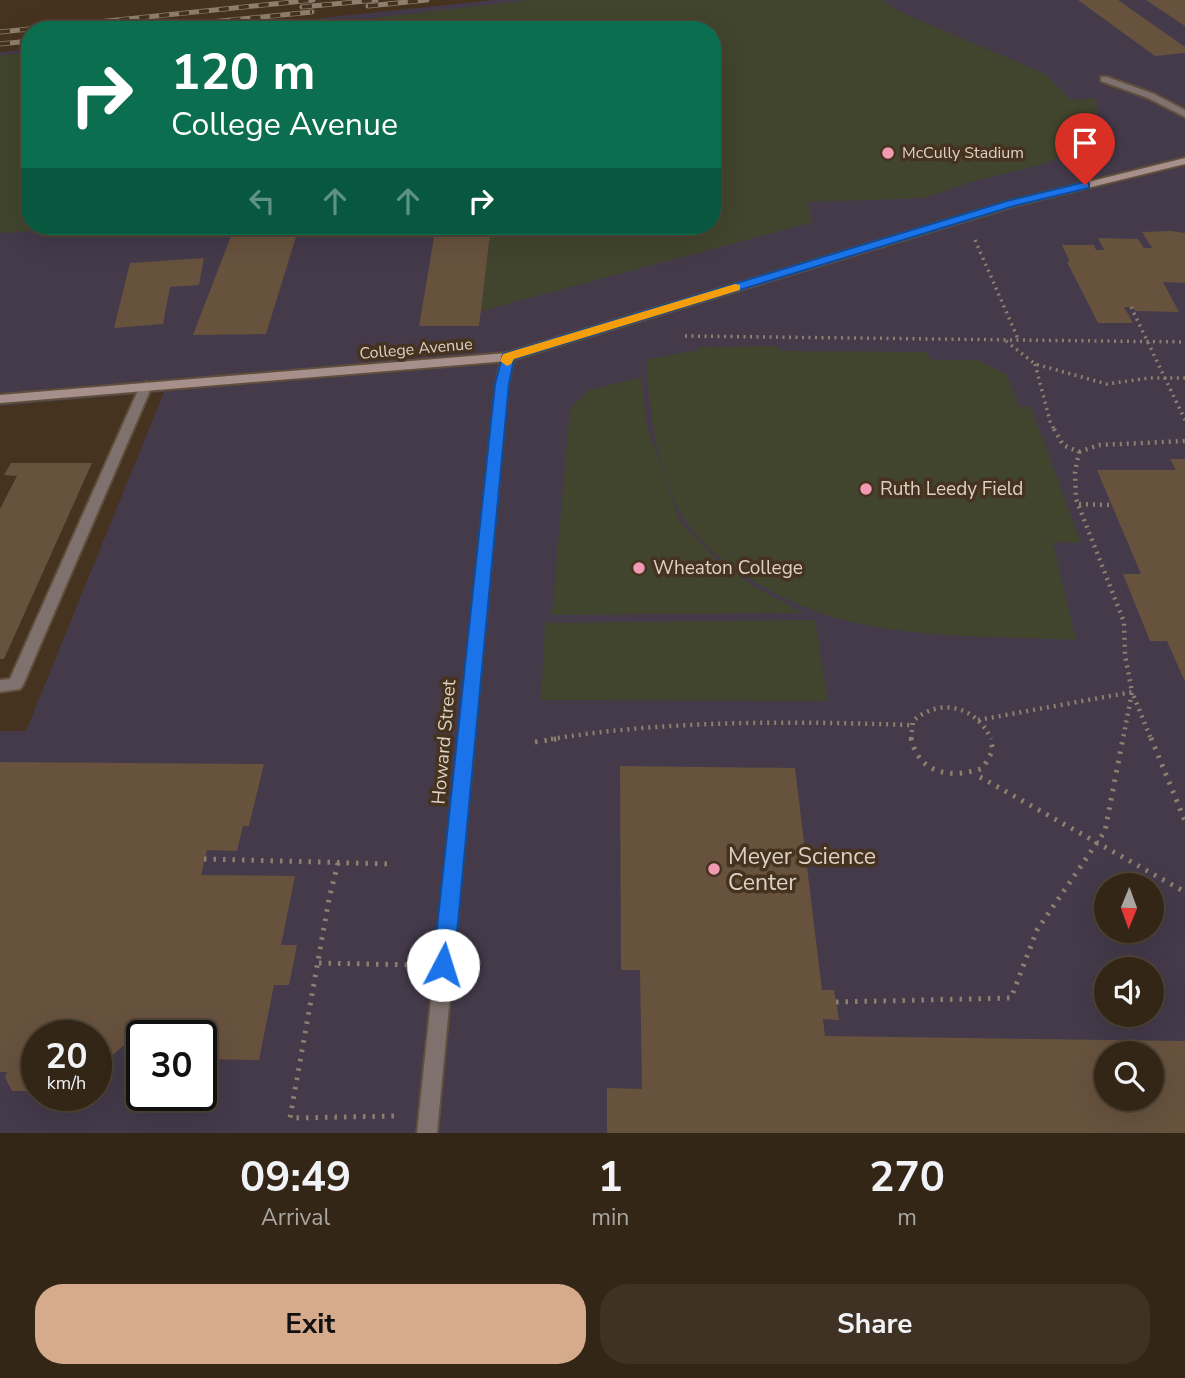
<!DOCTYPE html>
<style>
body{margin:0;font-family:"Nunito Sans",sans-serif;background:#3f3224;color:#f1f3f6;height:100vh;display:flex;flex-direction:column;font-size:26px;white-space:nowrap}
*{box-sizing:border-box;margin:0}
p{font-size:23px;color:#a9a5a1}
.icon{flex:none;width:38px;height:38px;fill:none;stroke:currentColor;stroke-width:2;stroke-linecap:round;stroke-linejoin:round}
.map{position:relative;height:1133px;overflow:hidden}
.side{display:flex;flex-direction:column;background:#342617;flex:1}
.side>*{flex:none}
.banner{position:absolute;left:21px;top:21px;width:700px;height:214px;border-radius:28px;box-shadow:0 7px 28px #0002,0 0 0 2px #4e4336;background:#0b6e4f;color:#fff;overflow:hidden}
.needle{width:46px;rotate:181deg}
.tools{position:absolute;left:1094px;top:873px;display:grid;gap:14px}
.tools a{display:grid;place-items:center;width:70px;height:70px;border-radius:50%;background:#342617;box-shadow:0 7px 28px #0002,0 0 0 2px #4e4336;font-size:35px}
.speed{position:absolute;left:21px;top:1020px;display:flex;gap:14px;font-size:35px;font-weight:700;text-align:center}
.speed>*{display:grid;place-content:center;width:91px;height:91px;border-radius:50%;background:#342617;box-shadow:0 7px 28px #0002,0 0 0 2px #4e4336;line-height:1}
.speed small{font-size:18px;font-weight:400}
.speed .limit{border:4px solid #111;border-radius:10px;background:#fff;color:#111}
.pin{position:absolute;display:grid;place-items:center;width:60px;height:60px;color:#fff;margin:-72px -30px;border-radius:50% 50% 50% 0;rotate:-45deg;box-shadow:0 0 7px #0007}
.pin .icon{rotate:45deg}
.me{position:absolute;width:77px;margin:-38px;rotate:5deg;stroke-linejoin:round;filter:drop-shadow(0 0 5px #0008)}
.turn{display:flex;align-items:center;gap:24px;height:147px;padding:0 35px;font-size:32px}
.turn .icon{width:91px;height:91px;stroke-width:2.5}
.turn b{display:block;font-size:49px;line-height:60px}
.lanes{display:flex;align-items:center;height:66px;padding:0 35px;background:#0003;justify-content:center;gap:35px;direction:ltr}
.lanes .off{opacity:.35}
.eta{display:flex;justify-content:space-evenly;align-items:center;height:119px;text-align:center}
.eta b{font-size:42px;font-weight:700;line-height:49px}
.cta{display:flex;gap:14px;margin-top:auto;padding:14px 35px}
.cta a{flex:1;height:80px;border-radius:28px;background:#d6ab8b;color:#111;font-size:28px;font-weight:700;line-height:80px;text-align:center}
.cta a+a{background:#3f3224;color:#f1f3f6}
.map>svg:first-child{display:block}
</style>
<div class="map">
<svg width="1185" height="1133" viewBox="0 0 1185 1133">
<rect width="100%" height="100%" fill="#46331f"/>
<path fill="#443a4a" fill-rule="evenodd" d="M494 0H1185V1133H0V731H26L164 392 0 406V52L30 49V226H712V30H205ZM1106 886H1152V931H1106ZM1106 970H1152V1015H1106ZM37 1036H96V1096H37ZM142 1036H201V1096H142ZM1106 1054H1152V1099H1106Z"/>
<g fill="#42452d">
<polygon points="530,0 883,0 900,12 1043,73 1071,100 1096,98 1097,113 1080,140 1058,157 1044,164 971,182 924,198 807,202 813,222 481,311 489,226 712,226 712,30 292,30 364,19"/>
<polygon points="30,53 30,226 99,226 0,233 0,55"/>
<path d="M775 346 784 351 927 352 930 360H978L1007 375 1019 407H1031L1081 543 1053 542 1076 640C1001 636 921 639 848 621 819 615 790 601 764 587 740 573 716 557 697 536 659 494 648 412 647 359 666 358 679 351 697 351L698 347Z"/>
<polygon points="641,377 647,428 680,522 716,559 755,587 804,613 552,615 570,408 589,390"/>
<polygon points="815,620 828,701 541,700 545,623"/>
</g>
<g fill="#67523e" fill-rule="evenodd">
<polygon points="1078,0 1118,0 1185,47 1185,53 1155,56"/>
<polygon points="1146,0 1185,0 1185,26"/>
<polygon points="436,226 491,226 479,326 419,326"/>
<polygon points="299,227 266,334 193,335 234,228"/>
<polygon points="1171,231 1185,233 1185,283 1163,282 1179,312 1135,311 1132,307 1124,307 1133,323 1098,323 1067,262 1070,262 1062,245 1094,245 1096,250 1104,250 1098,238 1138,239 1144,248 1152,248 1142,232"/>
<polygon points="204,258 199,285 170,287 163,324 114,328 130,263"/>
<polygon points="1170,459 1185,459 1185,682 1167,641 1150,641 1123,574 1141,574 1097,470 1176,470"/>
<polygon points="11,463 92,463 4,659 0,659 0,509 17,476 4,475"/>
<polygon points="0,762 264,764 249,826 243,826 237,851 207,850 201,875 295,876 281,945 297,945 289,985 274,985 259,1060 201,1059 201,1036 142,1036 126,1038 124,1045 101,1066 96,1066 96,1036 37,1036 37,1091 12,1091 5,1077 7,1072 0,1072"/>
<path d="M620 766 795 768 822 990H834L839 1020 823 1019 825 1036 1185 1041V1133H607V1088L642 1089 640 970H621ZM1106 1054H1152V1099H1106Z"/>
</g>
<g fill="none" stroke-linecap="round" stroke-linejoin="round">
<g stroke="#614f3d" stroke-width="4">
<polygon id="lane" points="146,382 152,386 23,685 20,689 0,692 0,680 10,679 140,386"/>
</g>
<g stroke="#614f3d" stroke-width="4">
<g id="street">
<polygon points="1101,77 1107,77 1154,94 1185,110 1185,117 1148,98 1101,81"/>
<polygon points="508,353 514,357 508,384 437,1133 417,1133 496,384 502,357"/>
</g>
</g>
<g stroke="#614f3d" stroke-width="4">
<polygon id="secondary" points="1185,158 1185,164 1014,206 508,361 0,403 0,395 507,353 1007,202"/>
</g>
<g stroke="#8e7f6e" stroke-width="3.5" stroke-dasharray="2 4.5" stroke-linecap="butt">
<polyline points="975,240 1019,341"/>
<polyline points="1131,307 1185,420"/>
<polyline points="685,336 1185,342"/>
<polyline points="1006,341 1035,364 1107,384 1149,378 1185,378"/>
<polyline points="1035,364 1050,421 1055,431"/>
</g>
<g stroke="#8e7f6e" stroke-width="4.5" stroke-dasharray="2 5" stroke-linecap="butt">
<polyline points="1054,429 1063,445 1079,452 1075,472 1076,499 1124,622 1125,655 1132,692 1123,739"/>
<polyline points="1079,452 1099,445 1185,441"/>
<polyline points="1079,504 1111,505"/>
<polyline points="978,720 1132,692 1151,739"/>
<path d="M551 739C670 720 790 721 910 725"/>
<path d="M911 739 913 721C940 697 976 706 991 739"/>
</g>
<g stroke="#8e7f6e" stroke-width="5" stroke-dasharray="2.5 7" stroke-linecap="butt">
<path d="M911 738C919 775 952 779 983 768L993 750 990 738"/>
<polyline points="1151,738 1185,821"/>
<polyline points="535,742 562,738"/>
<polyline points="980,777 1185,892"/>
<polyline points="204,859 391,864"/>
<polyline points="338,863 329,899 290,1118 397,1116"/>
<polyline points="319,963 416,965"/>
<polyline points="836,1002 1011,998 1037,930 1105,831 1123,738"/>
</g>
<use href="#lane" fill="#7f716d" fill-rule="evenodd"/>
<use href="#street" fill="#7f716d" fill-rule="evenodd"/>
<use href="#secondary" fill="#a7908b" fill-rule="evenodd"/>
<g stroke="#8e7f6e" stroke-width="5">
<g id="rail">
<polyline points="368,6 427,0"/>
<polyline points="302,7 376,0"/>
<polyline points="131,30 312,12"/>
<polyline points="0,32 313,0"/>
<polyline points="0,44 30,41"/>
</g>
</g>
<use href="#rail" stroke="#46331f" stroke-width="3.5" stroke-dasharray="10" stroke-linecap="butt"/>
</g>
<polygon fill="#1a73e8" stroke="#114b97" stroke-width="2" points="1085,182 1089,183 1089,188 1014,206 514,359 509,384 454,965 451,972 443,975 436,972 433,965 495,384 503,354 1007,201"/>
<polygon fill="#f59e0b" points="735,284 740,285 740,290 514,359 511,364 507,366 500,361 503,354"/>
<g fill="#f19ab4" stroke="#46331f" stroke-width="2.5">
<circle cx="888" cy="153" r="7"/>
<circle cx="866" cy="489" r="7"/>
<circle cx="639" cy="568" r="7"/>
<circle cx="714" cy="869" r="7"/>
</g>
<g text-anchor="middle" dominant-baseline="central" stroke-width="7" stroke-linejoin="round" paint-order="stroke">
<g font-size="16" fill="#ddd1c5" stroke="#46331f" text-anchor="start">
<text x="902" y="153">McCully Stadium</text>
</g>
<g font-size="16" fill="#ddd1c5" stroke="#46331f">
<text transform="translate(416 349) rotate(-5)">College Avenue</text>
</g>
<g font-size="19" fill="#ddd1c5" stroke="#46331f" text-anchor="start">
<text x="880" y="489">Ruth Leedy Field</text>
<text x="653" y="568">Wheaton College</text>
</g>
<g font-size="19" fill="#ddd1c5" stroke="#46331f">
<text transform="translate(444 742) rotate(-85)">Howard Street</text>
</g>
<g font-size="23" fill="#ddd1c5" stroke="#46331f" text-anchor="start">
<text x="728" y="856">Meyer Science<tspan x="728" dy="26">Center</tspan></text>
</g>
</g>
</svg>
<div class="tools">
<a><svg class="needle" viewBox="-14 -14 28 28"><path d="M0-13l5 13h-10z" fill="#e53935"/><path d="M0 13l5-13h-10z" fill="#a9a5a1"/></svg></a>
<a><svg class="icon" aria-label="sound" viewBox="0 0 24 24"><path d="M4 9h4l5-4v14l-5-4H4zM17 9q2 3 0 6"/></svg></a>
<a><svg class="icon" aria-label="search" viewBox="0 0 24 24"><circle cx="10" cy="10" r="6"/><path d="M15 15l6 6"/></svg></a>
</div>
<div class="speed"><div>20<small>km/h</small></div><div class="limit">30</div></div>
<div class="pin" style="left:1085px;top:185px;background:#d93025"><svg class="icon" aria-label="arrive" viewBox="0 0 24 24"><path d="M6 21V4h12l-3 4 3 4H6"/></svg></div>
<svg class="me" style="left:443px;top:965px" viewBox="-20 -20 40 40"><circle r="19" fill="#fff"/><path d="M0-13L10 11 0 6-10 11z" fill="#1a73e8"/></svg>
<div class="banner">
<div class="turn"><svg class="icon" aria-label="right" viewBox="0 0 24 24"><path d="M7 20v-9h11M14 6l5 5-5 5"/></svg><div><b>120 m</b>College Avenue</div></div>
<div class="lanes"><svg class="icon off" aria-label="left" viewBox="0 0 24 24"><path d="M17 20v-9H6M10 6l-5 5 5 5"/></svg><svg class="icon off" aria-label="ahead" viewBox="0 0 24 24"><path d="M12 20V5M6 11l6-6 6 6"/></svg><svg class="icon off" aria-label="ahead" viewBox="0 0 24 24"><path d="M12 20V5M6 11l6-6 6 6"/></svg><svg class="icon" aria-label="right" viewBox="0 0 24 24"><path d="M7 20v-9h11M14 6l5 5-5 5"/></svg></div>
</div>
</div>
<section class="side">
<div class="eta">
<div><b>09:49</b><p>Arrival</p></div>
<div><b>1</b><p>min</p></div>
<div><b>270</b><p>m</p></div>
</div>
<div class="cta"><a>Exit</a><a>Share</a></div>
</section>
